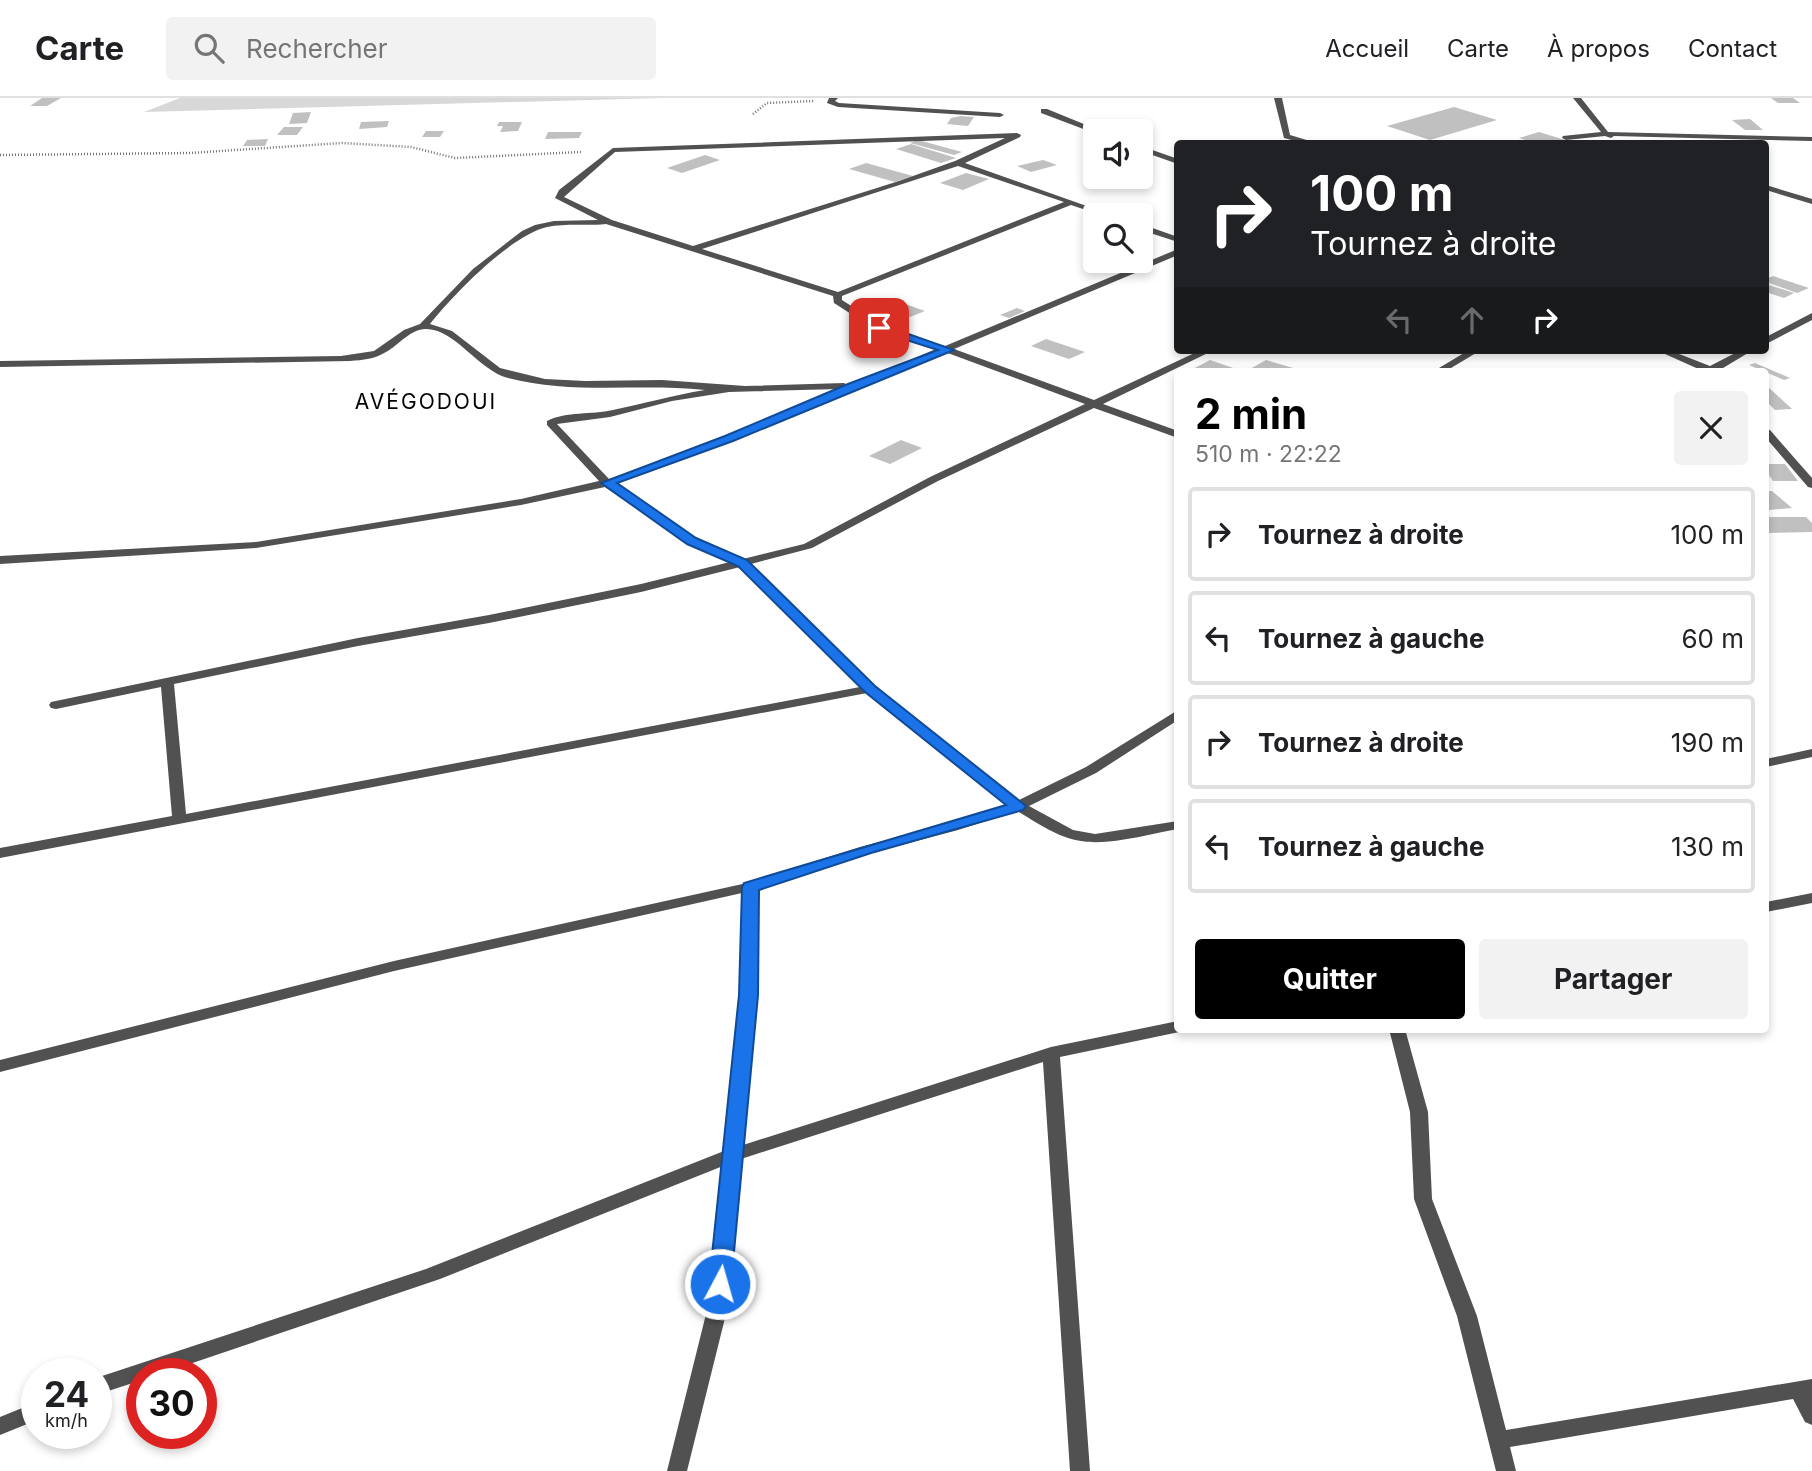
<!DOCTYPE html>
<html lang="fr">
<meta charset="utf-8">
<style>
body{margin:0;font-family:Inter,sans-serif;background:#f2f2f2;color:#202124;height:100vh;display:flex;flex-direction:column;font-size:26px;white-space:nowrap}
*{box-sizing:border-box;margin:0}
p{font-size:23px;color:#757577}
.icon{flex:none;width:38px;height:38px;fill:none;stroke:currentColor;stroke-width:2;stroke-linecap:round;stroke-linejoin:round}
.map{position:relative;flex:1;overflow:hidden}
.details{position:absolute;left:1174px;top:270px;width:595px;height:665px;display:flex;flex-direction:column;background:#fff;border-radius:7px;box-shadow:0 4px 10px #0003}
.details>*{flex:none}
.top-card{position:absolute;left:1174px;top:42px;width:595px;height:214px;border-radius:7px;box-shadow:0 4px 10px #0003;background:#202124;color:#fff;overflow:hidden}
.controls{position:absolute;left:1083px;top:21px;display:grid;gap:14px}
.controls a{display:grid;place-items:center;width:70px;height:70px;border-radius:7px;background:#fff;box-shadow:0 4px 10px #0003;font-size:35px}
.speed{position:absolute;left:21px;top:1260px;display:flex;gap:14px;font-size:35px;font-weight:700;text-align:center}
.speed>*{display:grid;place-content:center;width:91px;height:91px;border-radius:50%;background:#fff;box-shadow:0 4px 10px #0003;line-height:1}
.speed small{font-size:18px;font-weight:400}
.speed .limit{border:10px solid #d22;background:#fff;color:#111}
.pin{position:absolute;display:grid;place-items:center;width:60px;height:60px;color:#fff;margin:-30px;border-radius:14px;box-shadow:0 4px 10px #0006}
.me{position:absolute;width:77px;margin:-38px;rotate:6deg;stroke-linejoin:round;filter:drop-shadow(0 0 5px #0008)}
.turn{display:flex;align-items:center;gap:24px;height:147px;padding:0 21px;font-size:32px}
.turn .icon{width:91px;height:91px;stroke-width:2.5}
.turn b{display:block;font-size:49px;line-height:60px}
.lanes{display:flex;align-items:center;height:66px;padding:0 21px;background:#0003;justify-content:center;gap:35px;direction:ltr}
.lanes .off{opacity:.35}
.round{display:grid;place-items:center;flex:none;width:74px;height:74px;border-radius:7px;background:#f2f2f2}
.overview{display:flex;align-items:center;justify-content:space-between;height:119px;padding:0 21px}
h1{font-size:42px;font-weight:700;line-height:52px;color:#000}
.button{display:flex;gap:14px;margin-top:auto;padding:14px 21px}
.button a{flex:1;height:80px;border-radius:7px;background:#000;color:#fff;font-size:28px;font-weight:700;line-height:80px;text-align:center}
.button a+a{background:#f2f2f2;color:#202124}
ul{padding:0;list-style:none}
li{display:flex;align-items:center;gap:21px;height:94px;margin:0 14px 10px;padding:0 7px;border:4px solid #e0e0e0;border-radius:7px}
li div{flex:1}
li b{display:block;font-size:26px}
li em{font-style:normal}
header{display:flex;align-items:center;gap:42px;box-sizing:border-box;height:98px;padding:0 35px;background:#fff;border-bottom:2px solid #e0e0e0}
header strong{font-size:33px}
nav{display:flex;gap:38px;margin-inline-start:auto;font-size:24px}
.search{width:490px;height:63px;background:#f2f2f2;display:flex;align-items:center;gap:18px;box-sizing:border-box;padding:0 24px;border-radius:7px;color:#757577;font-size:26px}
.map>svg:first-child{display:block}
</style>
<header>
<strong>Carte</strong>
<div class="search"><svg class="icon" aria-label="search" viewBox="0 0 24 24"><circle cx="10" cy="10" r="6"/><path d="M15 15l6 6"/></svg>Rechercher</div>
<nav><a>Accueil</a><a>Carte</a><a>À propos</a><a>Contact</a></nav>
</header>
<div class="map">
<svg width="1812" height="1373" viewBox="0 0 1812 1373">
<rect width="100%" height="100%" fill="#fff"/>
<polygon fill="#d8d8d8" points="180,0 662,0 144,14"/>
<g fill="#c0c0c0">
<polygon points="42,0 61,0 47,8 30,8"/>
<polygon points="1771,0 1793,0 1800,5 1778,5"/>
<polygon points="1454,9 1497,22 1430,42 1387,28"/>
<polygon points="311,14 307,25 289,26 293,15"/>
<polygon points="961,18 974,19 968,28 947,26 951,20"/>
<polygon points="1750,21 1763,32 1745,32 1732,22"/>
<polygon points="389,23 387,29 359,31 361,24"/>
<polygon points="499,24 522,24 518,33 500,34 503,28 497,28"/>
<polygon points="284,29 303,29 297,37 277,37"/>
<polygon points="426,33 444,33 440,39 422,39"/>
<polygon points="548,34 582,34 579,40 545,41"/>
<polygon points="1539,34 1575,45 1575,46 1538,46 1519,40"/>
<polygon points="268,41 265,48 243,48 247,42"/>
<polygon points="918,42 962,54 954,57 910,45"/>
<polygon points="911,46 956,60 941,65 896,51"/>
<polygon points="705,57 720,62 682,75 667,70"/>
<polygon points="1043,62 1057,67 1031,74 1017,68"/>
<polygon points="866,65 913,78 895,84 849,71"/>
<polygon points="966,75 989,81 963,92 940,85"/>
<polygon points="1773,178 1809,190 1797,195 1766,184 1766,181"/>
<polygon points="1766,186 1794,195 1784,200 1766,194"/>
<polygon points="891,201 925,213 910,219 876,207"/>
<polygon points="872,208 900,217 892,221 864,211"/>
<polygon points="1017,210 1025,213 1009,220 1000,217"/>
<polygon points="1046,241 1085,254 1069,261 1031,248"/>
<polygon points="1210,262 1242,273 1189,273"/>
<polygon points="1266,262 1300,272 1300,273 1250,271"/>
<polygon points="1755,265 1790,280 1784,282 1749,267"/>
<polygon points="1766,287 1792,311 1775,312 1766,303"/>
<polygon points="901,342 922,350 890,366 869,358"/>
<polygon points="1766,366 1785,366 1798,383 1773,383 1766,373"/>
<polygon points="1766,393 1772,393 1792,410 1769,412 1766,410"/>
<polygon points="1766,419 1806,419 1812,425 1812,434 1766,435"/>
</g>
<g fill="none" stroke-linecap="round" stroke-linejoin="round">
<g stroke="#737373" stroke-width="2.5" stroke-dasharray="1 2" stroke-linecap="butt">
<polyline points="753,16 767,5 815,3"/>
<polyline points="0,57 190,55 342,45 411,49 455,60 581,54"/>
</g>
<polygon fill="#515151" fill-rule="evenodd" points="829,0 838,0 835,3 839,5 1000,15 1004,17 1000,19 838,9 827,5"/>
<g fill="#515151" fill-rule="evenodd">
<polygon points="1274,0 1282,0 1290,37 1320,46 1306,46 1284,40"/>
<polygon points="1573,0 1581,0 1608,34 1812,39 1812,43 1614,38 1611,40 1605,38 1566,42 1562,40 1563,38 1601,34"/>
<polygon points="1041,11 1047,11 1101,33 1094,35 1041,15"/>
<path d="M1017 35 1021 37 1020 39 965 65 1112 117H1101L1071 107 842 198V202L882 228 945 248 1178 151V157L954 251 1094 302 1201 252H1214L1103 306 1178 333V340L1094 310 938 383 812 450 751 466 875 588 1019 702 1086 669 1178 612V622L1096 675 1029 708 1073 732 1095 736 1178 723V731C1149 736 1109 748 1081 743 1058 740 1036 724 1017 713L958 732 870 755 758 792 757 897 743 1047 1051 949 1178 923V931H1185L1184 933 1060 959 1090 1373H1070L1043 964 741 1061 727 1212 687 1373H667L707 1212 723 1068 440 1181 160 1276H142V1282L96 1297V1280L426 1171 724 1053 741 897 742 795 394 873 0 974V962L394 863 747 785 860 749 948 726 1008 707 867 595 0 760V750L172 718 161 589 56 611 51 610 49 607 51 604 358 540 489 517 641 486 730 464 687 445 605 389 521 407 256 450 0 466V458L256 444 521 401 599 383 547 327V323C567 313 591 317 613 312 643 306 673 297 705 292 639 285 572 297 508 280 478 272 456 232 427 231 411 230 399 247 386 254 375 261 363 262 350 263L0 269V263L341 258 374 253 404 232 420 226 473 171 522 133 535 127 554 123 598 122 555 100 559 92 613 50ZM1005 40 955 63 899 83 693 148 612 122 564 99 615 54ZM958 68 1064 104 838 194 702 151ZM606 126 833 198 834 205 876 232 936 251 849 288 844 285 745 288 662 282 585 283 545 281 500 270 452 233 430 226C453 197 511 137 547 129 566 125 587 128 606 126ZM945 254 1085 306 930 379 804 446 743 461 695 441 615 386 733 343ZM840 291 725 339 609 381 557 326 610 319 672 303 729 294ZM740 469 860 589 186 716 174 586 358 548 489 525 641 494Z"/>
<polygon points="1141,48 1178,61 1178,66 1141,53"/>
<polygon points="1766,87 1812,101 1812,106 1766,92"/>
<polygon points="1141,126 1178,139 1178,144 1141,132"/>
<polygon points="1812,215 1812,222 1766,246 1766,239"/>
<polygon points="1469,252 1481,252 1446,273 1434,273"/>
<polygon points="1656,252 1669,252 1710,268 1741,252 1753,252 1718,273 1703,273"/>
<polygon points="1766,331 1770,332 1812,380 1812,390 1808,389 1766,340"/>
<polygon points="1812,651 1812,659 1766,669 1766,661"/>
<polygon points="1812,795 1812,805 1766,814 1766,804"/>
<polygon points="1389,931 1405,931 1428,1014 1432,1101 1477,1218 1506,1332 1812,1281 1812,1327 1805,1324 1793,1301 1510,1349 1516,1373 1496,1373 1457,1218 1414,1101 1410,1014"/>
<polygon points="37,1304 37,1322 0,1337 0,1319"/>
</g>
</g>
<polygon fill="#1a73e8" stroke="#114b97" stroke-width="2" points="875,227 883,227 954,252 733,343 617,385 696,440 747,462 875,588 1026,708 1023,712 871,755 759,792 758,897 731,1186 728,1192 720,1194 712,1192 709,1186 739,897 742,789 744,785 1006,707 865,594 738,468 687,446 601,385 725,338 848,286 938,252 875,232"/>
<g text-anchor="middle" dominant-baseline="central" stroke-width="7" stroke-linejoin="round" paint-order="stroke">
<g font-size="21" letter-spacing="2" fill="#000" stroke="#fff">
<text x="426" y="303">AVÉGODOUI</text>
</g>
</g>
</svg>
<div class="controls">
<a><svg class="icon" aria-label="sound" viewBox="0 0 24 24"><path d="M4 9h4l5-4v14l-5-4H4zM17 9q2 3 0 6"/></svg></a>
<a><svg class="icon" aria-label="search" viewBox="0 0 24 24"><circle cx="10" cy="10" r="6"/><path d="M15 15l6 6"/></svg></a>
</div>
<div class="speed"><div>24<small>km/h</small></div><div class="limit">30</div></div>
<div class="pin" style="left:879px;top:230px;background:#d93025"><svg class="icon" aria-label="arrive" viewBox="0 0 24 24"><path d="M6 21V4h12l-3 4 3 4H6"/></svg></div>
<svg class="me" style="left:720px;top:1186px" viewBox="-20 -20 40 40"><circle r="17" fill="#1a73e8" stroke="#fff" stroke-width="3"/><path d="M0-11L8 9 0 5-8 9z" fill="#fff"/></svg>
<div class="top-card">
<div class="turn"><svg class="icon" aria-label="right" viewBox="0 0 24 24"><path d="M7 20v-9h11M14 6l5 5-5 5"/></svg><div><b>100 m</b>Tournez à droite</div></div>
<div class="lanes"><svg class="icon off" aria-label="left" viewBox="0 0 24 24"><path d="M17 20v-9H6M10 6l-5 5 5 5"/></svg><svg class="icon off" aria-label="ahead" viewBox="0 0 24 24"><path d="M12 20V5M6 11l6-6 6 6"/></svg><svg class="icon" aria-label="right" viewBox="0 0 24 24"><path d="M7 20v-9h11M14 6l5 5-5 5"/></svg></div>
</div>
<section class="details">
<div class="overview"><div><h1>2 min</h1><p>510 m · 22:22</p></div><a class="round"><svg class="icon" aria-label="close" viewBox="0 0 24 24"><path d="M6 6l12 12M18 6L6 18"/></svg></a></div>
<ul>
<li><svg class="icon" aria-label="right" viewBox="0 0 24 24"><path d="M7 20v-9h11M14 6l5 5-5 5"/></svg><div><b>Tournez à droite</b></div><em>100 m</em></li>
<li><svg class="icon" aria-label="left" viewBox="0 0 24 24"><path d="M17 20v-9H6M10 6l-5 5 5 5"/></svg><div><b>Tournez à gauche</b></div><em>60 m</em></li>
<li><svg class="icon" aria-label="right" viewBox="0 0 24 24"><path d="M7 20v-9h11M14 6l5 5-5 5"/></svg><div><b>Tournez à droite</b></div><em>190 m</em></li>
<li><svg class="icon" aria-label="left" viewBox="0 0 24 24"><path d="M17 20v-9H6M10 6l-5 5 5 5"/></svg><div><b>Tournez à gauche</b></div><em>130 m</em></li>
</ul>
<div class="button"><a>Quitter</a><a>Partager</a></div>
</section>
</div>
